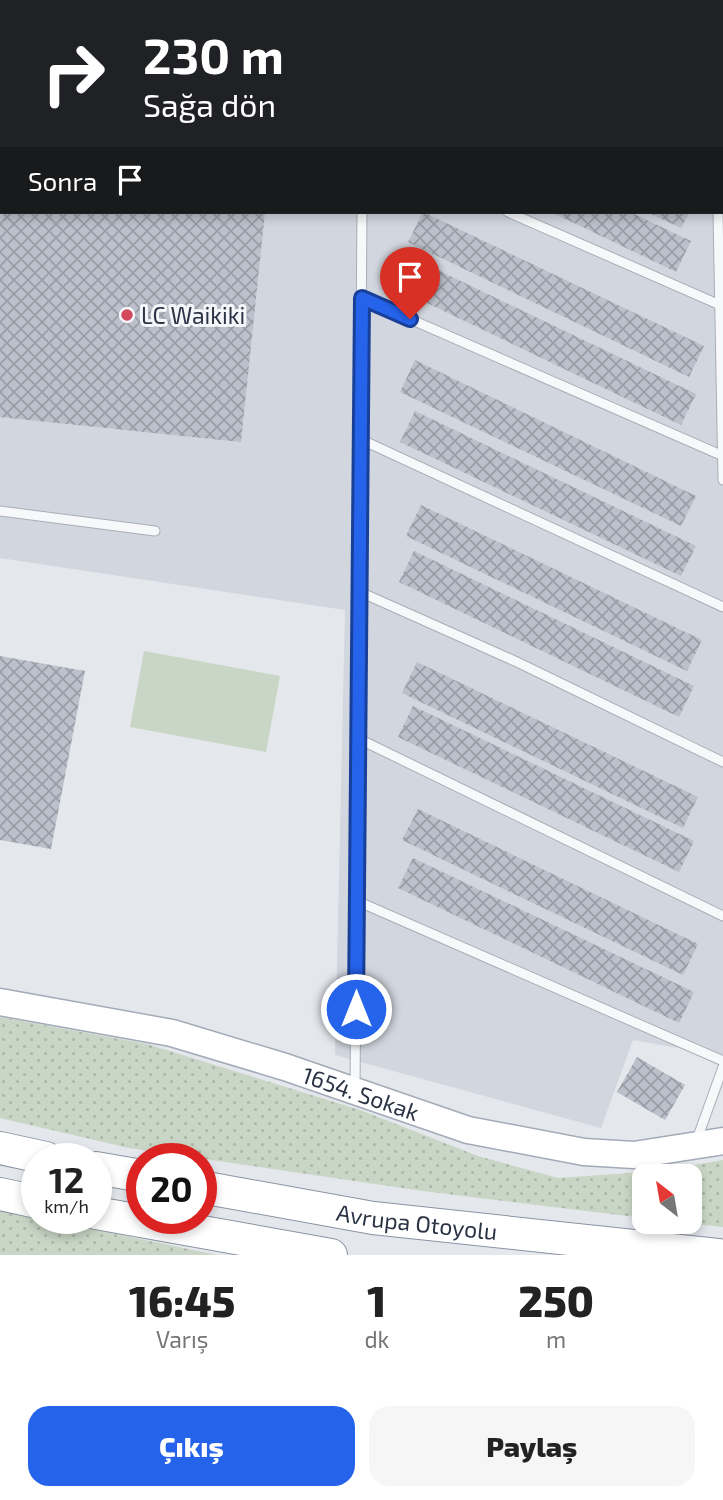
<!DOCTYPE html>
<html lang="tr">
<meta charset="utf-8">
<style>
body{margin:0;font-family:"Exo 2",sans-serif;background:#f6f6f6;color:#222;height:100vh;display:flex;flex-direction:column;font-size:26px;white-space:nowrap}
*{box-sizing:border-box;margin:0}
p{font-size:23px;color:#767676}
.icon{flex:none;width:38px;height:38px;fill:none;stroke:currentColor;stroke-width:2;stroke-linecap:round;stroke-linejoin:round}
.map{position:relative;height:1255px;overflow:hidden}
.side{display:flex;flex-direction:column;background:#fff;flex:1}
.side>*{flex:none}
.hud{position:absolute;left:0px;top:0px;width:724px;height:214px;box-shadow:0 4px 10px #0003;background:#202124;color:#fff;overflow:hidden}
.needle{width:46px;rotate:329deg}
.controls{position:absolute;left:632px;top:1164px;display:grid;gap:14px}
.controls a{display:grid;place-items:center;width:70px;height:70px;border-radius:14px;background:#fff;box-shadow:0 4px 10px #0003;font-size:35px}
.speed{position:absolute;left:21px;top:1143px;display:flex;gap:14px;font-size:35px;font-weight:700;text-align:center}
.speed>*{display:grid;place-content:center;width:91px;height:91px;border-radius:50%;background:#fff;box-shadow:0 4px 10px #0003;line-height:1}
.speed small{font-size:18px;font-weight:400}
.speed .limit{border:10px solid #d22;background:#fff;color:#111}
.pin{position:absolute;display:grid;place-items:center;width:60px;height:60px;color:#fff;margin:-72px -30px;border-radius:50% 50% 50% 0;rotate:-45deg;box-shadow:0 0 7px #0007}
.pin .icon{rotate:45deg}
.me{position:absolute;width:77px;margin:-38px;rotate:0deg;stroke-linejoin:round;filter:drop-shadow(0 0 5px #0008)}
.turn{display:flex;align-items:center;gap:24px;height:147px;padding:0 28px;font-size:32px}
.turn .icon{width:91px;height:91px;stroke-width:2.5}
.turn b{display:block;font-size:49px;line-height:60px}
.then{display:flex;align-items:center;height:66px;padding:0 28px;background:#0003;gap:14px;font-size:26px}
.eta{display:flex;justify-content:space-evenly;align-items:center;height:119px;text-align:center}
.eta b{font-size:42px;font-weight:800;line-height:49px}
.primary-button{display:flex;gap:14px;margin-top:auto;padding:14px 28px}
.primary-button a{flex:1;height:80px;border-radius:21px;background:#2563eb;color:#fff;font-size:28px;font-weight:800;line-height:80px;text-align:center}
.primary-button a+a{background:#f6f6f6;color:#222}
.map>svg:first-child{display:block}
</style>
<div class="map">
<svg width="723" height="1255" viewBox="0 0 723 1255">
<defs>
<pattern id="grass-dots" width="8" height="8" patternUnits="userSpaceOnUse" patternTransform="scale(1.75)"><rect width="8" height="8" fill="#c9d6c5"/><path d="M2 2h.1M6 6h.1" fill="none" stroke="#adb8ab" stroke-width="1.8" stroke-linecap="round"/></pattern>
<pattern id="building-cross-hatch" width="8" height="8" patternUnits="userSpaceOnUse" patternTransform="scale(1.75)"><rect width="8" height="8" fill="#bbc0ca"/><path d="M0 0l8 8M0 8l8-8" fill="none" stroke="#989da6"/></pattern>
</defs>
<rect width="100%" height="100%" fill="#e4e7ec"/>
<path fill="#d2d6de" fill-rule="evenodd" d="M0 0H723V1056L633 1040 601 1128 335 1055 345 610 0 558ZM2 2H723V212H2Z"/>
<g fill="url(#grass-dots)">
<polygon points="0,1017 147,1044 360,1110 478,1156 558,1178 659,1171 723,1160 723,1227 676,1222 690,1222 690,1176 644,1176 644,1218 423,1191 129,1148 0,1118"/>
<polygon points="0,1210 217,1255 0,1255"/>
</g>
<polygon fill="#c9d6c5" points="144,651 280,676 266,752 130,727"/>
<g fill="url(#building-cross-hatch)">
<polygon points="0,212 265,212 241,442 0,417"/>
<polygon points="423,212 704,346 689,377 408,242"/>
<polygon points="551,212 630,212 691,241 676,272"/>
<polygon points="647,212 690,212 681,228"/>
<polygon points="415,259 696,394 681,425 400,290"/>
<polygon points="415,360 696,496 681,526 400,392"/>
<polygon points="415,411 696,546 681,576 400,442"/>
<polygon points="421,505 702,640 687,671 406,536"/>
<polygon points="414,551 694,686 679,717 399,582"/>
<polygon points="0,656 85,671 51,849 0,840"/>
<polygon points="417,662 698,797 683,828 402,693"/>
<polygon points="413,706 694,841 679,872 398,737"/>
<polygon points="418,809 698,944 683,975 402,840"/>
<polygon points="413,858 694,992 679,1023 398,888"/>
<polygon points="637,1057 685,1085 665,1120 617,1092"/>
</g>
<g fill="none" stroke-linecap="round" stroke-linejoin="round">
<g stroke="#a9aeb7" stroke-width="11">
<g id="lane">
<polyline points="377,0 381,2"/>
<polyline points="713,0 713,2"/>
<polyline points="362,2 362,0"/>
<polyline points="508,212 720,305"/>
<polyline points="718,212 723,480"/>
<polyline points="362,298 723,456"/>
<polyline points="362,440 723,607"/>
<polyline points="0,511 155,531"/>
<polyline points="360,592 517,662 723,762"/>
<polyline points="359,739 723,916"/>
<polyline points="357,901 723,1061"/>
<polyline points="355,1089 362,212"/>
<polyline points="696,1142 723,1067"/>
</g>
</g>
<g stroke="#a3abb8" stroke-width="29">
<g id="primary">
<path id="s1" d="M0 1002 172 1033 285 1067 468 1130 584 1152 634 1155 723 1141"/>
</g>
</g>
<g stroke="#8b94a3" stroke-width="34">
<g id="highway">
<polyline points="0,1148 46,1158"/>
<polyline points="96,1168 142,1176"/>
<path id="s2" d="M201 1187 373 1218 718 1255"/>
<polyline points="0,1194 37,1202"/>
<polyline points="96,1213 331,1255"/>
</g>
</g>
<use href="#lane" stroke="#f7f8fa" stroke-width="9"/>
<use href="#primary" stroke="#fff" stroke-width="26"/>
<use href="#highway" stroke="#fff" stroke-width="32"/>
</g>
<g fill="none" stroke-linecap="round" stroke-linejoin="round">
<g stroke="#184099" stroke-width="18">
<polyline id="route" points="356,1009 362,298 410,319"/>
</g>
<use href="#route" stroke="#2563eb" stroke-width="12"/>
</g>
<circle fill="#d1495b" stroke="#f4f6f9" stroke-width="2.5" cx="127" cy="315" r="7"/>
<g text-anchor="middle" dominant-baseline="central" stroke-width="6" stroke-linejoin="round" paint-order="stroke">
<g font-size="23" fill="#2b3445" stroke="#f4f6f9" text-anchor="start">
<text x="141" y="315">LC Waikiki</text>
</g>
<g font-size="23" fill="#2b3445" stroke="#f4f6f9">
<text stroke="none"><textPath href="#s1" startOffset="373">1654. Sokak</textPath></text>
<text stroke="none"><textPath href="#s2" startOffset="219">Avrupa Otoyolu</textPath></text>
</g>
</g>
</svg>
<div class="controls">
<a><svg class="needle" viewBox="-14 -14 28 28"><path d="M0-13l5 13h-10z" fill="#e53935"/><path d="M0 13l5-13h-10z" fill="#767676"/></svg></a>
</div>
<div class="speed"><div>12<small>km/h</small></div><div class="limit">20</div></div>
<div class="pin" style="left:410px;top:319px;background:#d93025"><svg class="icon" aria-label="arrive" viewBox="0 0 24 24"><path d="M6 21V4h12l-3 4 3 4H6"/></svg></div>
<svg class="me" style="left:356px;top:1009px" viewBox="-20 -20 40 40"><circle r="17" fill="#2563eb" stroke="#fff" stroke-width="3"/><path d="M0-11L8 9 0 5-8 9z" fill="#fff"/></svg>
<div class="hud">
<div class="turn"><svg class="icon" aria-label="right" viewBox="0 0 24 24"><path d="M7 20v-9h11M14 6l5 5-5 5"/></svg><div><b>230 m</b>Sağa dön</div></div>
<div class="then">Sonra<svg class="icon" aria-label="arrive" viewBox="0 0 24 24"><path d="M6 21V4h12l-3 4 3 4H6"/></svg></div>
</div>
</div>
<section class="side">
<div class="eta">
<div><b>16:45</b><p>Varış</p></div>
<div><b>1</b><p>dk</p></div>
<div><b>250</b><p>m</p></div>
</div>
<div class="primary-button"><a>Çıkış</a><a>Paylaş</a></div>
</section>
